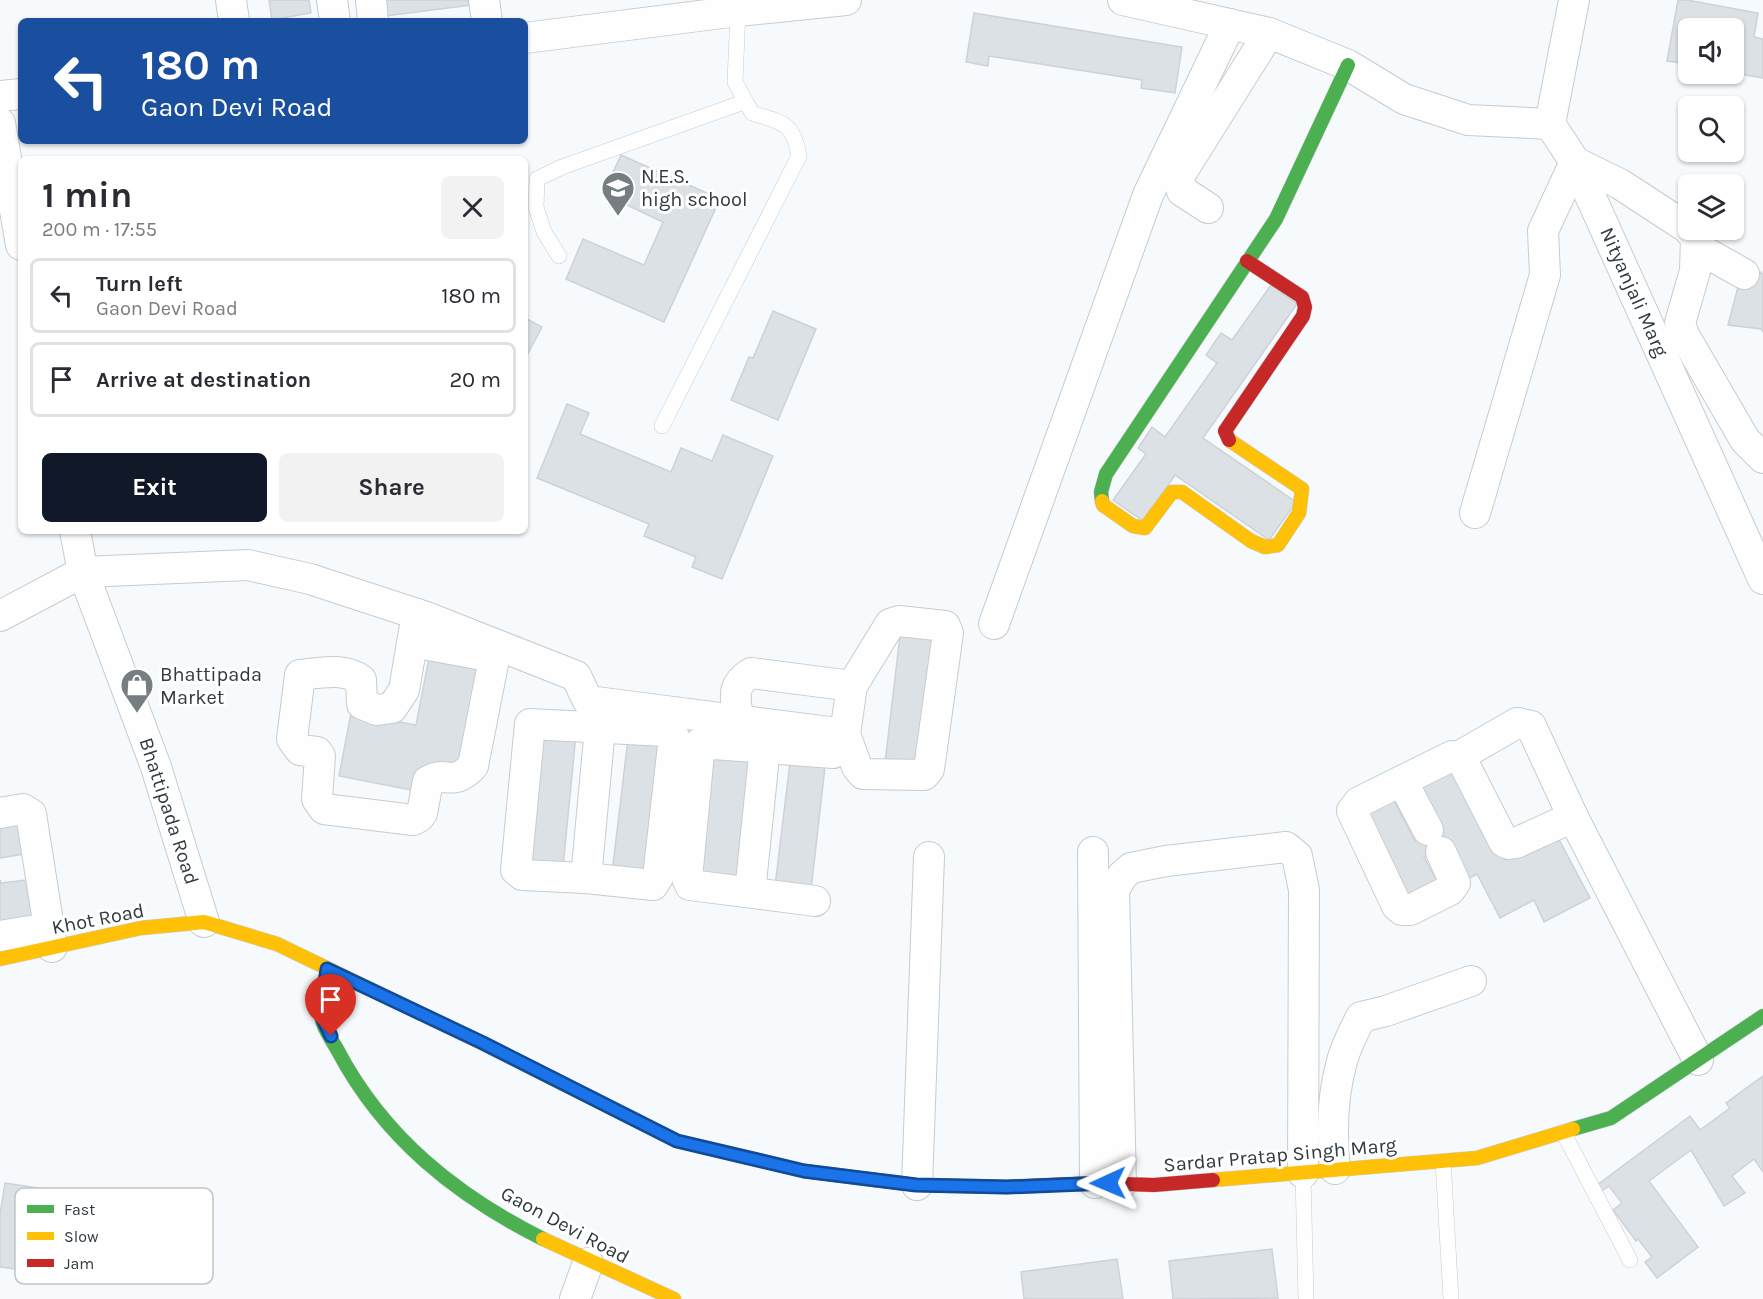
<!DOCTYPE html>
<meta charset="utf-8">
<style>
body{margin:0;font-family:Karla,sans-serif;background:#f2f2f3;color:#2b2b33;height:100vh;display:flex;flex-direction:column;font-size:22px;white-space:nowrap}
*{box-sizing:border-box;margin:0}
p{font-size:20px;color:#7c7c81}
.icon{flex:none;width:33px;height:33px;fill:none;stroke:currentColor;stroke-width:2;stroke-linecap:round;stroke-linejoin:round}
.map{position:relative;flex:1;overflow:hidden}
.details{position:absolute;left:18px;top:156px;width:510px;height:378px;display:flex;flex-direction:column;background:#fff;border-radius:9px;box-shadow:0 2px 4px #0004}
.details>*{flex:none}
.guide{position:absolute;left:18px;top:18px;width:510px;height:126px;border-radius:9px;box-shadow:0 2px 4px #0004;background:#1a4fa0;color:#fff;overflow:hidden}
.tools{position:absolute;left:1678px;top:18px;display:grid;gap:12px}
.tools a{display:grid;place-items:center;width:66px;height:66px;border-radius:9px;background:#fff;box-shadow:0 2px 4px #0004;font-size:30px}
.pin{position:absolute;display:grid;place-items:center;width:51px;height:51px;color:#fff;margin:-62px -26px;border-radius:50% 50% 50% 0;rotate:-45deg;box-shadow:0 0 6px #0007}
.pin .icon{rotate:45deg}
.me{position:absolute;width:66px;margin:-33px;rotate:269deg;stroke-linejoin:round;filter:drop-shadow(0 0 4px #0008)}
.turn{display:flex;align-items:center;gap:21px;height:126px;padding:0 24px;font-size:27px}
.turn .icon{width:78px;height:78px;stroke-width:2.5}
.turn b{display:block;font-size:42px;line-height:51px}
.round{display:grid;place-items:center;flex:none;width:63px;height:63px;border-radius:9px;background:#f2f2f3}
.summary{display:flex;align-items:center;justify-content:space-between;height:102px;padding:0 24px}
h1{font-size:36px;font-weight:700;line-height:45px}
.cta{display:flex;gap:12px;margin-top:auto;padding:12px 24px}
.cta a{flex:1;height:69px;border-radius:9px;background:#111827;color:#fff;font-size:24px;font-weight:700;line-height:69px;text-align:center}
.cta a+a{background:#f2f2f3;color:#2b2b33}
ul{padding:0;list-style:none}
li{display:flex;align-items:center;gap:18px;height:75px;margin:0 12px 9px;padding:0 12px;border:3px solid #e1e1e2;border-radius:9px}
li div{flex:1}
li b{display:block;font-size:22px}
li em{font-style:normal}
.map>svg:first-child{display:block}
</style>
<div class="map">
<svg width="1763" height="1299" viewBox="0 0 1763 1299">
<rect width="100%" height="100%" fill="#f7fafc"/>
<g fill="#dce1e6" stroke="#ced2d8" stroke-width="1.5">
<polygon points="269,0 309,0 311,13 272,20"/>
<polygon points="375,0 470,0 471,5 378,17"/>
<polygon points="1678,0 1687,0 1758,13 1754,37 1763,39 1763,78 1734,73 1734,28 1689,28 1689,64 1667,61"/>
<polygon points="974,13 1182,47 1175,93 1141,88 1142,80 989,56 988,66 966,62"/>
<polygon points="621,155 720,199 664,322 566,279 583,239 644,265 663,222 603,194"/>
<polygon points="1761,272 1763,275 1763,332 1761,329 1728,325 1739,283"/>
<polygon points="1271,285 1297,304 1203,438 1296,502 1269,540 1175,475 1143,521 1113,500 1146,454 1138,448 1152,427 1165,437 1217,363 1206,355 1221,333 1232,340"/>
<polygon points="773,311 816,329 778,420 731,400 749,357 753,358"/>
<polygon points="525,318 542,327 525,359"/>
<polygon points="567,404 589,413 580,434 671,472 681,448 712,461 723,435 773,456 722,579 692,567 696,557 644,536 649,524 537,478"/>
<polygon points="901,627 939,631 923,767 885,763"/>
<polygon points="430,653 478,662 458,769 427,764 422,792 339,776 351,713 416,725"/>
<polygon points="540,731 576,734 563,867 527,863"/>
<polygon points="628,739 664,743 649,877 612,873"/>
<polygon points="714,746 751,750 738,884 701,881"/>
<polygon points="791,754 826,758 811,890 775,886"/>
<polygon points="1454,761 1505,860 1556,834 1590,898 1544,922 1534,900 1500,918 1477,874 1468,879 1451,843 1424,857 1440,887 1405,905 1356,811 1390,793 1415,841 1441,827 1417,780"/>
<polygon points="26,817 24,854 0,858 0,821"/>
<polygon points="0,880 1,883 26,880 33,923 0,928"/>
<polygon points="1763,1076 1763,1172 1754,1159 1732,1176 1745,1193 1724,1206 1691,1150 1649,1181 1698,1247 1657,1278 1645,1262 1652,1257 1638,1239 1636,1241 1613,1210 1622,1203 1609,1186 1597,1194 1593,1188 1690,1116 1700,1130 1730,1108 1726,1103"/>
<polygon points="5,1183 171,1208 163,1262 27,1241 23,1270 0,1267 0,1214"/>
<polygon points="1272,1249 1278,1298 1173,1299 1169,1261"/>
<polygon points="1117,1259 1123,1299 1024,1299 1021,1272"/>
</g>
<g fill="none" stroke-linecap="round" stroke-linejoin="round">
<g stroke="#c6cccf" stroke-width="16">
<g id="lane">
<polyline points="559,256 544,232 536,207 537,179 562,167 744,102"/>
<path d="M662 426 799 156C793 121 782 123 752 113L735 82 738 11"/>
<polyline points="1563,1132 1630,1260"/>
<polyline points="1443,1161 1451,1299"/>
<polyline points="1303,1173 1306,1299"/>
</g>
</g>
<g stroke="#c6cccf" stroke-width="32">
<g id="street">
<polyline points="231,0 234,21"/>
<polyline points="332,0 335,21"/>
<polyline points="371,0 373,21"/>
<polyline points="484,0 487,21"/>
<polyline points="1123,0 1269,33 1348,65 1404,99 1468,120 1550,124"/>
<polyline points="1574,0 1550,124 1575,162 1763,579"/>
<polyline points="525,38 738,11 846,0"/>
<polyline points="0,96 21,94"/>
<polyline points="0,123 21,245"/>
<polyline points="1208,208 1182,191 1178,178 1269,33"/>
<polyline points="1689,230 1696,238 1695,271 1680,323 1684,335 1745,440 1763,458"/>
<polyline points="1696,247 1744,274"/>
<polyline points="1475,513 1545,275 1543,231 1575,162 1620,184 1689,229"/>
<polyline points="75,531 83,572 156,767 204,922"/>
<polyline points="0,616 83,572 248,565 310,579 426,617 576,676 588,701 845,734"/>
<polygon points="899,621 945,626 948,633 929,769 924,775 863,774 857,767 845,734 852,686 890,624"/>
<polyline points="994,624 1148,195 1230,24"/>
<path d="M413 642 488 656 494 659 473 766C452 788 446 770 428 781L422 813 419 817 413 820 324 809 317 799 320 756 317 752 300 750 292 739 300 675C319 673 344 667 361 680L362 704 377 710 392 708 404 690 417 614"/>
<path d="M738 720C736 698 730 686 751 673L852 686"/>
<polygon points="530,724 666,731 674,737 658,877 653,885 586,878 522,875 516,870"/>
<polyline points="1458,757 1517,723 1531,726 1573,817"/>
<polyline points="1402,781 1428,830"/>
<polyline points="0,813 23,809 31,814 52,947"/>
<polyline points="1093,852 1095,1183"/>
<polyline points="1441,852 1455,883 1450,890 1410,910 1402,910 1397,906 1352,811 1359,802 1452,756 1458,757 1462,760 1504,842 1509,844 1516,843 1573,817 1698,1060"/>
<polyline points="586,878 600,728 592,709"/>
<polyline points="750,892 767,728"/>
<polyline points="815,901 690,885 687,878 700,743 833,753"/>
<polyline points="0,936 49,928"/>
<path d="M1335 1169C1331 1132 1332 1097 1342 1061 1346 1046 1354 1031 1361 1017L1386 1011 1471 981"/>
<polyline points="1121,1184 1114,890 1122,876 1131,868 1166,861 1286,847 1297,856 1304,890 1303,1173"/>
<polyline points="917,1185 929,857"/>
<polyline points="575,1299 588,1263"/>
</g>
</g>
<g stroke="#c6cccf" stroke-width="15">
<g id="fast">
<polyline points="1102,501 1101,492 1106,474 1276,219 1348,65"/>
<path d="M327 969C325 984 319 999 321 1014 322 1027 332 1040 338 1051 384 1138 457 1196 543 1239"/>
<polyline points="486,1045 677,1141 804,1171 875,1180"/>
<polyline points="1573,1129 1611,1118 1763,1016"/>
</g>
</g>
<g stroke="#c6cccf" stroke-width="15">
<g id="slow">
<polyline points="1102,501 1103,505 1133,526 1145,528 1172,492 1182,492 1251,541 1265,547 1278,545 1299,513 1302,489 1229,440"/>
<polyline points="0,959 141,928 204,922 277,944 486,1045"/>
<polyline points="1213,1180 1477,1158 1573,1129"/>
<polyline points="543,1239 674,1299"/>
</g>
</g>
<g stroke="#c6cccf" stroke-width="15">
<g id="jam">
<polyline points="1229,440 1225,431 1303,316 1305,307 1302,297 1247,261"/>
<polyline points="875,1180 917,1185 1007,1187 1095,1183 1154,1185 1213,1180"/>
</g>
</g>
<use href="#lane" stroke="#fefeff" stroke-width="15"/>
<use href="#street" stroke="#fefeff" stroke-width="30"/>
<use href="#fast" stroke="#4caf50" stroke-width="14"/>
<use href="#slow" stroke="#ffc107" stroke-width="14"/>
<use href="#jam" stroke="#c62828" stroke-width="14"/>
</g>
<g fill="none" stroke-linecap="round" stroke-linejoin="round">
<g stroke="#114b97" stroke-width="15">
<polyline id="route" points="331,1036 321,1015 327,969 483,1043 677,1141 804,1171 916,1185 1007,1187 1108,1183"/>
</g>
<use href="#route" stroke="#1a73e8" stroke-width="10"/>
</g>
<defs>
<g id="school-pin" transform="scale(1.725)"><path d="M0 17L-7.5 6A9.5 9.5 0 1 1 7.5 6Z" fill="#767e82" stroke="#fff"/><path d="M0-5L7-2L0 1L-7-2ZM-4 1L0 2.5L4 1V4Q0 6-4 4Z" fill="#fff"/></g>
<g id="shop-pin" transform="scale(1.725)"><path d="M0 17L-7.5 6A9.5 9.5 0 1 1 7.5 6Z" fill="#767e82" stroke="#fff"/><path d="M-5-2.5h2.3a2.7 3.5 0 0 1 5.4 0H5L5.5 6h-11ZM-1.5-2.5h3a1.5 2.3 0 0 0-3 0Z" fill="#fff"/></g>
</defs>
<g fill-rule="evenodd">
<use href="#school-pin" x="618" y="188"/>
<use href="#shop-pin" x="137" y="685"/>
</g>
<g text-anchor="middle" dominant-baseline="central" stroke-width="6" stroke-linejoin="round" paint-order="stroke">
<g font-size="20" fill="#303b41" stroke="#fff" text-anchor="start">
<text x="641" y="176">N.E.S.<tspan x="641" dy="23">high school</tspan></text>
<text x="160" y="674">Bhattipada<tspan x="160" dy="23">Market</tspan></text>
</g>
<g font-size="20" fill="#303b41" stroke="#fff">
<text transform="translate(1634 292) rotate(66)">Nityanjali Marg</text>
<text transform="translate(169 811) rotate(72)">Bhattipada Road</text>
<text transform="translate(98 919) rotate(-11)">Khot Road</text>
<text transform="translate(1280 1155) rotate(-5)">Sardar Pratap Singh Marg</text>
<text transform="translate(565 1225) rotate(28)">Gaon Devi Road</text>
</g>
</g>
<rect x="15" y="1188" width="198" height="96" rx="9" fill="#fff" stroke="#c1c4c6" stroke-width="1.5"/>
<rect x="27" y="1205" width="27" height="8" fill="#4caf50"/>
<rect x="27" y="1232" width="27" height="8" fill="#ffc107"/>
<rect x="27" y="1259" width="27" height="8" fill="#c62828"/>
<g font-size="16" fill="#303b41">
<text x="64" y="1215">Fast</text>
<text x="64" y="1242">Slow</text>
<text x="64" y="1269">Jam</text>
</g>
</svg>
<div class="tools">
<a><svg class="icon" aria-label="sound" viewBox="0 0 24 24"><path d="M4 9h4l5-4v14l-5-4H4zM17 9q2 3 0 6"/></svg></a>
<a><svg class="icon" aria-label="search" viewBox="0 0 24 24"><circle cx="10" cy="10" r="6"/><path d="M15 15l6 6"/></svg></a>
<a><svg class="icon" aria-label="layers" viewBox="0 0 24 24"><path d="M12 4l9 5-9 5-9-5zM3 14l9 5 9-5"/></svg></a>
</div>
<div class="pin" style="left:331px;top:1036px;background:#d93025"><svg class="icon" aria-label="arrive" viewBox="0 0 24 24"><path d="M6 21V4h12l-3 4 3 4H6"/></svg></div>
<svg class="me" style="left:1108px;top:1183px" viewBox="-20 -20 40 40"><path d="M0-17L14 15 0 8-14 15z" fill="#1a73e8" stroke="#fff" stroke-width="4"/></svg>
<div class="guide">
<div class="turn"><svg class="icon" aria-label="left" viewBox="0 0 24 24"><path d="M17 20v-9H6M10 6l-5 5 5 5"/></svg><div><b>180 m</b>Gaon Devi Road</div></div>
</div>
<section class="details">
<div class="summary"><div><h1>1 min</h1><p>200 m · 17:55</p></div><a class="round"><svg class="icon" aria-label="close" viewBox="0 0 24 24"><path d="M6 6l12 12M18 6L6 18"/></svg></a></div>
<ul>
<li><svg class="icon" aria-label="left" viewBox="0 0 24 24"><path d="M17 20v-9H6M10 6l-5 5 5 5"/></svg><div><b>Turn left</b><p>Gaon Devi Road</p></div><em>180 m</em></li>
<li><svg class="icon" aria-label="arrive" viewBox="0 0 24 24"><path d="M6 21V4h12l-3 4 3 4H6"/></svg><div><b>Arrive at destination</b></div><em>20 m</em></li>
</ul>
<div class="cta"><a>Exit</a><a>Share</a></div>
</section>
</div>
